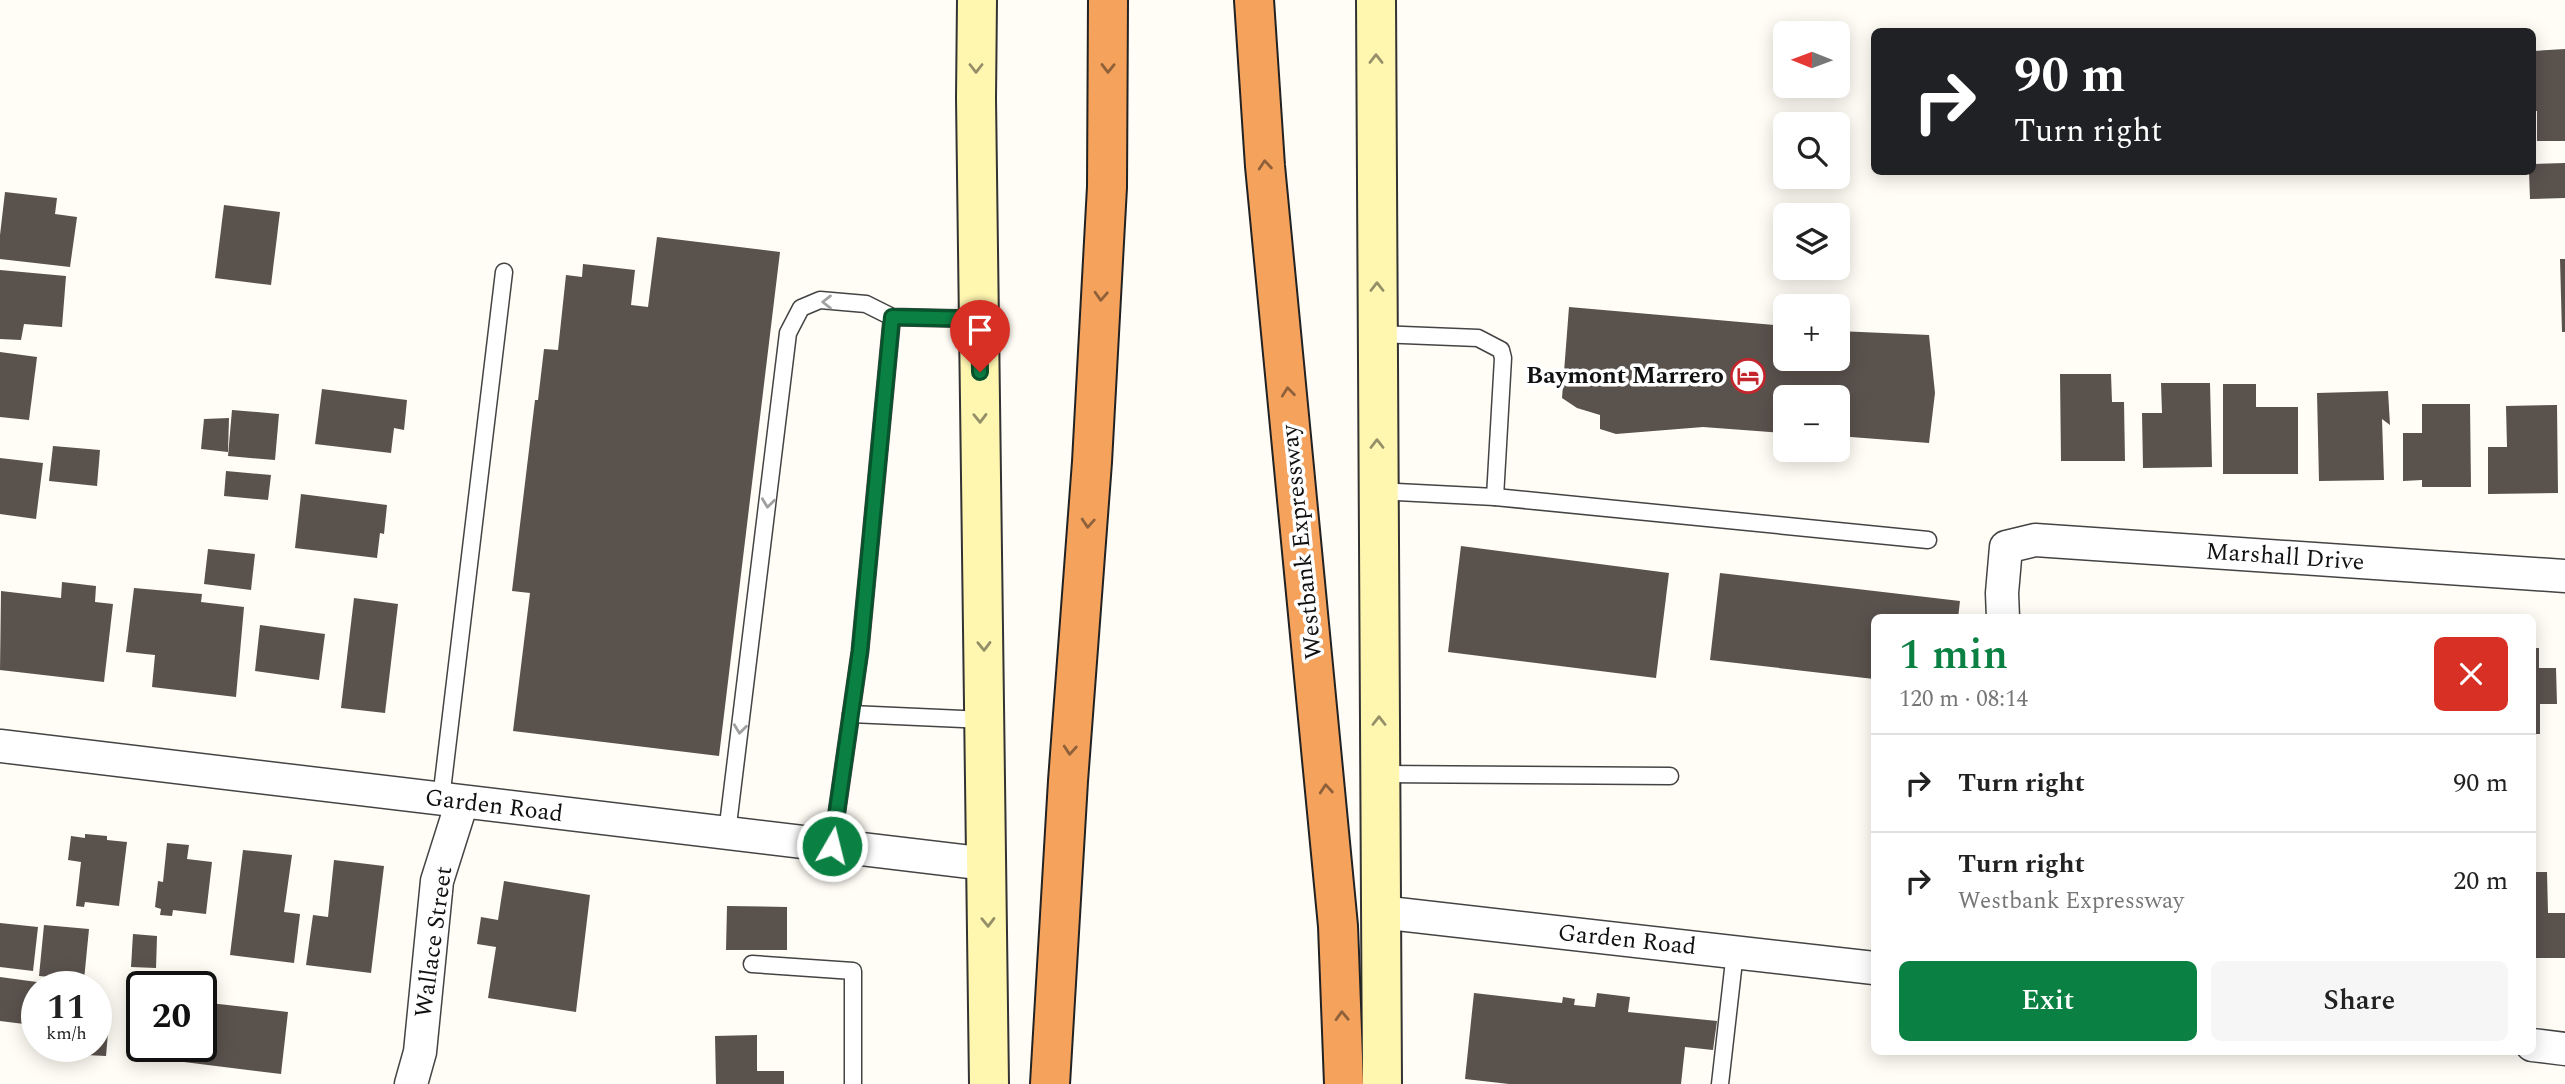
<!DOCTYPE html>
<meta charset="utf-8">
<style>
body{margin:0;font-family:Spectral,serif;background:#f6f6f6;color:#222;height:100vh;display:flex;flex-direction:column;font-size:26px;white-space:nowrap}
*{box-sizing:border-box;margin:0}
p{font-size:23px;color:#767676}
.icon{flex:none;width:38px;height:38px;fill:none;stroke:currentColor;stroke-width:2;stroke-linecap:round;stroke-linejoin:round}
.map{position:relative;flex:1;overflow:hidden}
.sheet{position:absolute;left:1871px;top:614px;width:665px;height:441px;display:flex;flex-direction:column;background:#fff;border-radius:10px;box-shadow:0 4px 18px #0003}
.sheet>*{flex:none}
.guide{position:absolute;left:1871px;top:28px;width:665px;height:147px;border-radius:10px;box-shadow:0 4px 18px #0003;background:#202124;color:#fff;overflow:hidden}
.needle{width:46px;rotate:271deg}
.fabs{position:absolute;left:1773px;top:21px;display:grid;gap:14px}
.fabs a{display:grid;place-items:center;width:77px;height:77px;border-radius:10px;background:#fff;box-shadow:0 4px 18px #0003;font-size:35px}
.speed{position:absolute;left:21px;top:971px;display:flex;gap:14px;font-size:35px;font-weight:700;text-align:center}
.speed>*{display:grid;place-content:center;width:91px;height:91px;border-radius:50%;background:#fff;box-shadow:0 4px 18px #0003;line-height:1}
.speed small{font-size:18px;font-weight:400}
.speed .limit{border:4px solid #111;border-radius:10px;background:#fff;color:#111}
.pin{position:absolute;display:grid;place-items:center;width:60px;height:60px;color:#fff;margin:-72px -30px;border-radius:50% 50% 50% 0;rotate:-45deg;box-shadow:0 0 7px #0007}
.pin .icon{rotate:45deg}
.me{position:absolute;width:77px;margin:-38px;rotate:8deg;stroke-linejoin:round;filter:drop-shadow(0 0 5px #0008)}
.turn{display:flex;align-items:center;gap:24px;height:147px;padding:0 28px;font-size:32px}
.turn .icon{width:91px;height:91px;stroke-width:2.5}
.turn b{display:block;font-size:49px;line-height:60px}
.round{display:grid;place-items:center;flex:none;width:74px;height:74px;border-radius:10px;background:#f6f6f6}
.headline{display:flex;align-items:center;justify-content:space-between;height:119px;padding:0 28px}
h1{font-size:42px;font-weight:600;line-height:52px;color:#0b8043}
.button{display:flex;gap:14px;margin-top:auto;padding:14px 28px}
.button a{flex:1;height:80px;border-radius:10px;background:#0b8043;color:#fff;font-size:28px;font-weight:600;line-height:80px;text-align:center}
.button a+a{background:#f6f6f6;color:#222}
ul{padding:0;list-style:none}
li{display:flex;align-items:center;gap:21px;height:98px;padding:0 28px;border-top:2px solid #e0e0e0}
li div{flex:1}
li b{display:block;font-size:26px}
li em{font-style:normal}
.map>svg:first-child{display:block}
</style>
<div class="map">
<svg width="2565" height="1084" viewBox="0 0 2565 1084">
<rect width="100%" height="100%" fill="#fffdf5"/>
<g fill="#5a524d">
<polygon points="2565,49 2565,141 2537,141 2537,111 2532,111 2534,51"/>
<polygon points="2565,163 2565,198 2530,199 2529,172 2532,172 2532,164"/>
<polygon points="5,192 57,198 55,214 77,217 70,267 0,259 0,235"/>
<polygon points="224,205 280,212 271,285 215,278"/>
<polygon points="657,237 780,252 719,756 513,731 530,593 512,591 535,400 538,400 544,349 558,350 566,275 582,277 583,264 635,270 631,305 648,307"/>
<polygon points="2560,259 2565,259 2565,332 2562,332"/>
<polygon points="0,270 66,276 62,327 24,324 21,340 0,339"/>
<polygon points="1569,307 1785,326 1785,359 1838,359 1838,331 1929,335 1935,393 1929,443 1838,436 1838,397 1785,397 1785,433 1703,427 1616,434 1600,429 1600,415 1577,408 1562,398"/>
<polygon points="0,352 37,357 29,420 0,417"/>
<polygon points="2060,374 2111,374 2112,402 2124,402 2125,461 2061,461"/>
<polygon points="2161,383 2210,383 2212,467 2143,468 2142,413 2162,413"/>
<polygon points="2223,384 2256,384 2256,407 2298,407 2298,474 2223,474"/>
<polygon points="322,389 407,400 404,430 394,428 391,453 315,444"/>
<polygon points="2388,391 2390,425 2382,419 2384,480 2319,481 2317,393"/>
<polygon points="2422,404 2470,404 2471,487 2422,487 2422,480 2403,481 2403,433 2422,433"/>
<polygon points="2557,405 2558,493 2488,494 2488,447 2507,447 2506,406"/>
<polygon points="232,410 279,414 275,460 228,456"/>
<polygon points="229,418 228,452 201,449 204,419"/>
<polygon points="53,446 100,450 97,486 49,481"/>
<polygon points="0,458 43,463 36,519 0,514"/>
<polygon points="226,471 271,475 268,500 224,496"/>
<polygon points="301,494 387,505 384,534 380,533 377,558 295,548"/>
<polygon points="1461,546 1669,573 1656,678 1448,652"/>
<polygon points="208,549 255,554 251,590 204,584"/>
<polygon points="1720,573 1960,601 1958,618 1874,618 1874,679 1710,660"/>
<polygon points="62,582 96,586 95,602 113,604 104,682 0,670 1,591 61,598"/>
<polygon points="134,588 202,594 201,602 244,607 236,697 152,687 155,655 126,652"/>
<polygon points="354,598 398,604 385,713 341,708"/>
<polygon points="260,625 325,634 319,680 255,671"/>
<polygon points="2532,648 2539,648 2539,668 2556,668 2557,704 2540,704 2540,734 2532,734"/>
<polygon points="85,834 107,836 107,840 127,842 119,906 85,902 84,907 76,906 81,862 68,860 71,836 85,838"/>
<polygon points="167,843 189,845 187,859 212,862 206,914 173,910 172,916 160,915 161,909 155,907 158,881 163,882"/>
<polygon points="243,850 292,855 284,912 300,914 294,963 230,955"/>
<polygon points="334,860 384,866 371,973 306,965 313,915 328,917"/>
<polygon points="2532,872 2547,872 2548,913 2565,913 2565,958 2532,958"/>
<polygon points="504,881 590,895 576,1012 488,998 496,947 477,944 481,917 498,920"/>
<polygon points="727,906 787,907 787,950 726,950"/>
<polygon points="0,923 38,927 33,971 0,967"/>
<polygon points="44,925 89,929 84,980 39,976"/>
<polygon points="133,934 157,936 156,968 131,967"/>
<polygon points="0,977 37,982 32,1025 0,1021"/>
<polygon points="1474,993 1562,1003 1563,997 1575,999 1574,1005 1595,1007 1597,993 1630,997 1628,1012 1717,1021 1713,1050 1685,1047 1681,1084 1509,1084 1465,1079"/>
<polygon points="201,1002 288,1012 281,1074 176,1061 178,1046 201,1046"/>
<polygon points="96,1021 109,1021 106,1056 65,1054 67,1046 96,1046"/>
<polygon points="757,1035 757,1071 784,1071 784,1084 716,1084 715,1036"/>
</g>
<g fill="none" stroke-linecap="round" stroke-linejoin="round">
<g stroke="#444" stroke-width="19">
<g id="service">
<polyline points="1378,334 1478,338 1501,350 1503,358 1495,497"/>
<polyline points="1377,491 1495,497 1928,540"/>
<polyline points="851,714 985,720"/>
<polyline points="1379,774 1670,776"/>
<polyline points="441,799 504,272"/>
<polyline points="727,833 788,333 801,308 820,300 866,304 892,317 979,319"/>
<polyline points="832,846 860,651 892,317"/>
<polyline points="752,964 853,971 853,1084"/>
<polyline points="1720,1084 1735,952"/>
</g>
</g>
<g stroke="#444" stroke-width="35">
<g id="minor">
<polyline points="2003,618 2002,593 2006,547 2035,540 2565,576"/>
<polyline points="0,746 987,864"/>
<polyline points="1380,912 1874,968"/>
<polyline points="2532,1045 2565,1049"/>
<polyline points="411,1084 420,1052 437,881 462,802"/>
</g>
</g>
<g stroke="#333" stroke-width="42">
<g id="secondary">
<polyline points="977,0 976,98 989,1084"/>
<polyline points="1376,0 1382,1084"/>
</g>
</g>
<g stroke="#222" stroke-width="42">
<g id="motorway">
<polyline points="1254,0 1265,166 1338,926 1344,1084"/>
<polyline points="1050,1084 1068,781 1092,462 1107,187 1108,0"/>
</g>
</g>
<use href="#service" stroke="#fff" stroke-width="16"/>
<use href="#minor" stroke="#fff" stroke-width="32"/>
<use href="#secondary" stroke="#fff6b0" stroke-width="38"/>
<use href="#motorway" stroke="#f5a25d" stroke-width="38"/>
</g>
<defs><path id="oneway-chevron" d="M-2-3.5L2.5 0L-2 3.5" fill="none" stroke-width="1.6" stroke-linecap="round" stroke-linejoin="round" transform="scale(1.75)"/></defs>
<g stroke="#948f68">
<use href="#oneway-chevron" transform="translate(1376 59) rotate(-90)"/>
<use href="#oneway-chevron" transform="translate(976 68) rotate(90)"/>
<use href="#oneway-chevron" transform="translate(1377 287) rotate(-90)"/>
<use href="#oneway-chevron" transform="translate(980 418) rotate(89)"/>
<use href="#oneway-chevron" transform="translate(1377 444) rotate(-90)"/>
<use href="#oneway-chevron" transform="translate(984 646) rotate(89)"/>
<use href="#oneway-chevron" transform="translate(1379 721) rotate(-90)"/>
<use href="#oneway-chevron" transform="translate(988 922) rotate(89)"/>
</g>
<g stroke="#8e613b">
<use href="#oneway-chevron" transform="translate(1108 68) rotate(91)"/>
<use href="#oneway-chevron" transform="translate(1265 165) rotate(-95)"/>
<use href="#oneway-chevron" transform="translate(1101 296) rotate(93)"/>
<use href="#oneway-chevron" transform="translate(1288 392) rotate(-96)"/>
<use href="#oneway-chevron" transform="translate(1088 523) rotate(94)"/>
<use href="#oneway-chevron" transform="translate(1070 750) rotate(94)"/>
<use href="#oneway-chevron" transform="translate(1326 789) rotate(-95)"/>
<use href="#oneway-chevron" transform="translate(1342 1016) rotate(-92)"/>
</g>
<g stroke="#a0a0a0">
<use href="#oneway-chevron" transform="translate(827 302) rotate(180)"/>
<use href="#oneway-chevron" transform="translate(768 503) rotate(97)"/>
<use href="#oneway-chevron" transform="translate(740 729) rotate(97)"/>
</g>
<g fill="none" stroke-linecap="round" stroke-linejoin="round">
<g stroke="#07532c" stroke-width="18">
<polyline id="route" points="832,846 860,651 892,317 979,319 980,372"/>
</g>
<use href="#route" stroke="#0b8043" stroke-width="12"/>
</g>
<defs>
<g id="hotel-ring" transform="scale(1.75)"><circle r="9.5" fill="#fff" stroke="#c4262e" stroke-width="1.5"/><path d="M-6-4.5h1.5V1H6V5H4.5V3h-9V5H-6ZM-4 0a1.8 1.8 0 1 1 3.6 0ZM.5 0V-2.5h3Q6-2.5 6 0Z" fill="#c4262e"/></g>
</defs>
<g fill-rule="evenodd">
<use href="#hotel-ring" x="1748" y="376"/>
</g>
<g text-anchor="middle" dominant-baseline="central" stroke-width="7" stroke-linejoin="round" paint-order="stroke">
<g font-size="24" font-weight="bold" fill="#111" stroke="#fff" text-anchor="end">
<text x="1724" y="376">Baymont Marrero</text>
</g>
<g font-size="24" fill="#111" stroke="#fff">
<text transform="translate(1302 542) rotate(-96)">Westbank Expressway</text>
<text transform="translate(2285 557) rotate(4)">Marshall Drive</text>
<text transform="translate(494 806) rotate(7)">Garden Road</text>
<text transform="translate(1627 940) rotate(6)">Garden Road</text>
<text transform="translate(434 942) rotate(-82)">Wallace Street</text>
</g>
</g>
</svg>
<div class="fabs">
<a><svg class="needle" viewBox="-14 -14 28 28"><path d="M0-13l5 13h-10z" fill="#e53935"/><path d="M0 13l5-13h-10z" fill="#767676"/></svg></a>
<a><svg class="icon" aria-label="search" viewBox="0 0 24 24"><circle cx="10" cy="10" r="6"/><path d="M15 15l6 6"/></svg></a>
<a><svg class="icon" aria-label="layers" viewBox="0 0 24 24"><path d="M12 4l9 5-9 5-9-5zM3 14l9 5 9-5"/></svg></a>
<a>+</a>
<a>−</a>
</div>
<div class="speed"><div>11<small>km/h</small></div><div class="limit">20</div></div>
<div class="pin" style="left:980px;top:372px;background:#d93025"><svg class="icon" aria-label="arrive" viewBox="0 0 24 24"><path d="M6 21V4h12l-3 4 3 4H6"/></svg></div>
<svg class="me" style="left:832px;top:846px" viewBox="-20 -20 40 40"><circle r="17" fill="#0b8043" stroke="#fff" stroke-width="3"/><path d="M0-11L8 9 0 5-8 9z" fill="#fff"/></svg>
<div class="guide">
<div class="turn"><svg class="icon" aria-label="right" viewBox="0 0 24 24"><path d="M7 20v-9h11M14 6l5 5-5 5"/></svg><div><b>90 m</b>Turn right</div></div>
</div>
<section class="sheet">
<div class="headline"><div><h1>1 min</h1><p>120 m · 08:14</p></div><a class="round" style="background:#d93025;color:#fff"><svg class="icon" aria-label="close" viewBox="0 0 24 24"><path d="M6 6l12 12M18 6L6 18"/></svg></a></div>
<ul>
<li><svg class="icon" aria-label="right" viewBox="0 0 24 24"><path d="M7 20v-9h11M14 6l5 5-5 5"/></svg><div><b>Turn right</b></div><em>90 m</em></li>
<li><svg class="icon" aria-label="right" viewBox="0 0 24 24"><path d="M7 20v-9h11M14 6l5 5-5 5"/></svg><div><b>Turn right</b><p>Westbank Expressway</p></div><em>20 m</em></li>
</ul>
<div class="button"><a>Exit</a><a>Share</a></div>
</section>
</div>
